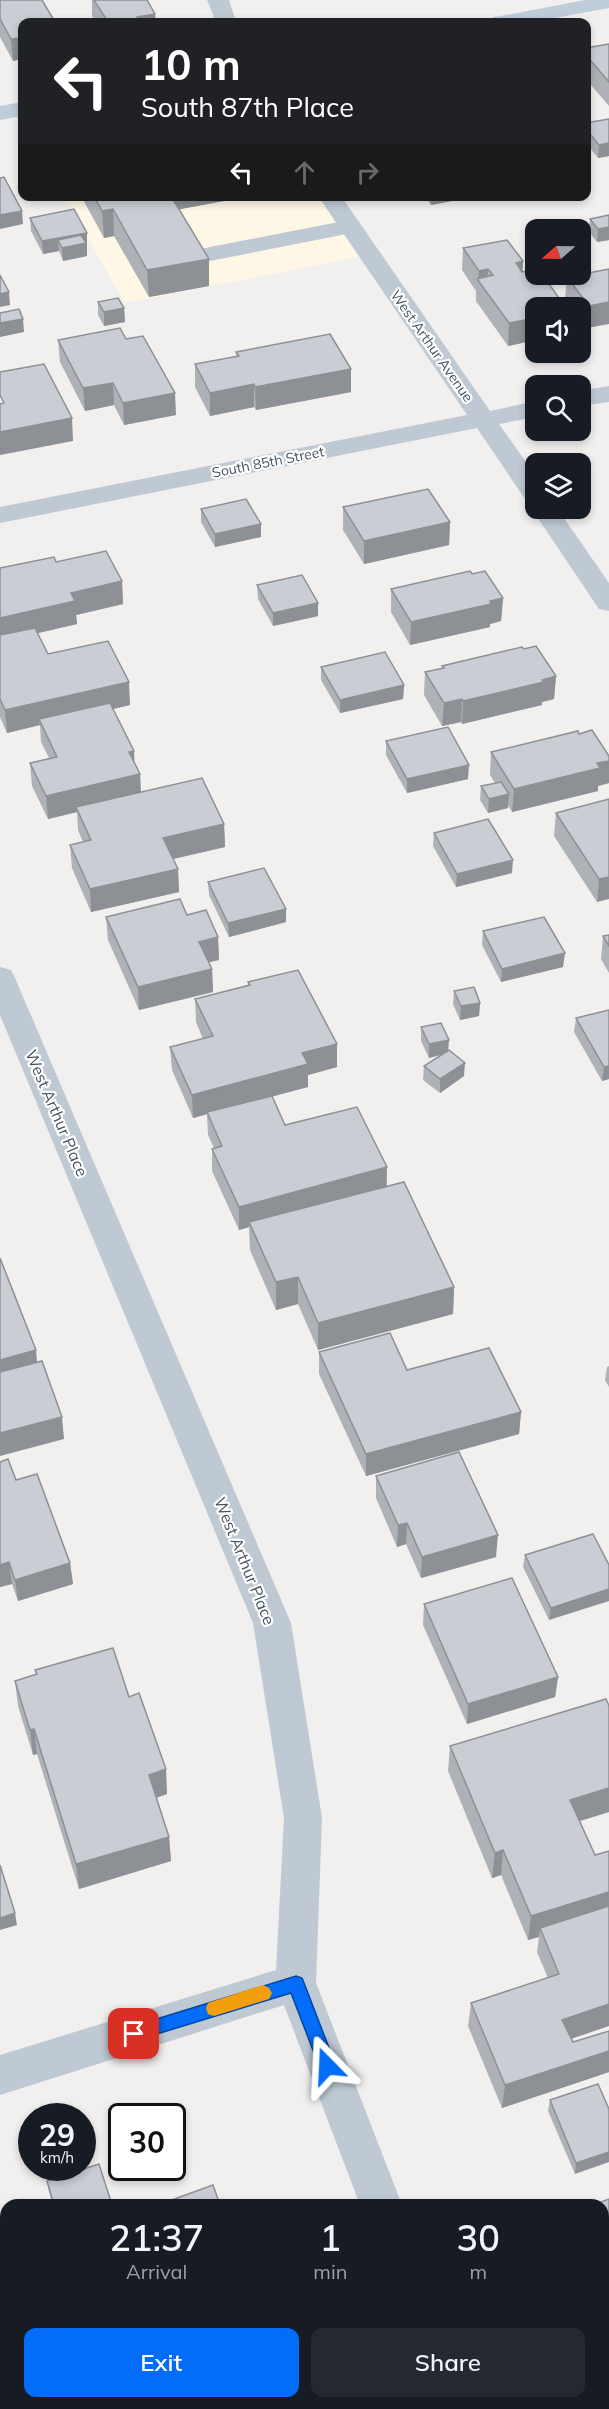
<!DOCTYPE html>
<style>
body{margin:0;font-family:Mulish,sans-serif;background:#242831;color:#f1f3f6;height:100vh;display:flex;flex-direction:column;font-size:22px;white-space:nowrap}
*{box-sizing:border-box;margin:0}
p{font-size:20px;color:#9ea1a6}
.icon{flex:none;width:33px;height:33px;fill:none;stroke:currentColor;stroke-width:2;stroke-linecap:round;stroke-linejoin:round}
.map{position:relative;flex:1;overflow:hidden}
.details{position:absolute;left:0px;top:2199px;width:609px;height:210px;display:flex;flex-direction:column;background:#171b24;border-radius:18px 18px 0 0;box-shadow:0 3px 9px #0003}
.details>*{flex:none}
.guide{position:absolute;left:18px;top:18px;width:573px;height:183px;border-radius:12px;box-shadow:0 3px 9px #0003;background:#202124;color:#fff;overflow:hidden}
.needle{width:39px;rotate:250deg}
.tools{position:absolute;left:525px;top:219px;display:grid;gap:12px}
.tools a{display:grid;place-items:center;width:66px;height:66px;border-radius:12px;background:#171b24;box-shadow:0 3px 9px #0003;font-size:30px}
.speed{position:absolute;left:18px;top:2103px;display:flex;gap:12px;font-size:30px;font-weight:700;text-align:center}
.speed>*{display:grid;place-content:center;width:78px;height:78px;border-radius:50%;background:#171b24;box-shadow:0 3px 9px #0003;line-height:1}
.speed small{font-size:15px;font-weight:400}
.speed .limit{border:3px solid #111;border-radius:9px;background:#fff;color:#111}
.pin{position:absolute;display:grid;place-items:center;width:51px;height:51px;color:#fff;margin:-26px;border-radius:12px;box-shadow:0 3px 9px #0006}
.me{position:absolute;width:66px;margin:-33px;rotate:339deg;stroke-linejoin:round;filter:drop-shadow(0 0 4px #0008)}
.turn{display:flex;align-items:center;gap:21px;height:126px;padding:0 24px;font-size:27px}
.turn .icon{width:78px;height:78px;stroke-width:2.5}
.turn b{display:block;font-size:42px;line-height:51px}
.lanes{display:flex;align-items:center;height:57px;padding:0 24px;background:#0003;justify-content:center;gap:30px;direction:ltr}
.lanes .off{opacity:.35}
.eta{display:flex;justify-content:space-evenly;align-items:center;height:102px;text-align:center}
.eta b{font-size:36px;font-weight:600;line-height:42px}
.primary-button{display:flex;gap:12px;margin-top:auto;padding:12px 24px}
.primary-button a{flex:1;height:69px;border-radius:12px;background:#036cf8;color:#fff;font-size:24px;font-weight:600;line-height:69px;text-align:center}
.primary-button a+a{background:#242831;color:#f1f3f6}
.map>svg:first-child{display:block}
</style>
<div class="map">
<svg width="609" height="2409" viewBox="0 0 609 2409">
<rect width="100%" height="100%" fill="#f2efef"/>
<polygon fill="#fef7e6" points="64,197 329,197 368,255 125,303"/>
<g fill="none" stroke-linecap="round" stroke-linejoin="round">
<polygon fill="#bec9d3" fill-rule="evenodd" points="349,220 357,222 360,227 357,232 210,261 202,259 199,254 202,249 210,247"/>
<g fill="#bec9d3" fill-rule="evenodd">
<polygon points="207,0 229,0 236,22 216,22"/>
<polygon points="318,196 341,196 490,411 536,401 536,417 499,424 536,476 536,508 557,508 609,583 609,611 599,609 531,508 534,503 527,502 477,428 0,523 0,507 467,415"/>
<polygon points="609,386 609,402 580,406 580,391"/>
<polygon points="0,967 11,970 15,978 291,1623 322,1818 316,1983 402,2205 360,2205 284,2005 0,2095 0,2055 276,1970 284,1818 253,1623 0,1015"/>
<polygon points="437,2403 481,2403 483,2409 439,2409"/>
</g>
<g fill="#bfccda" fill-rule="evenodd">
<polygon points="585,0 609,0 609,8 533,22 490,22 493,17 501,16"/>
<polygon points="22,102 22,116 0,120 0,106"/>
</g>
</g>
<g fill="#aeb1b6">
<polygon points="0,0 42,1 22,22 22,59 13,61 0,37"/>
<polygon points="92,0 147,0 156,22 96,22 92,16"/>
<polygon points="609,44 609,106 586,79 586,48"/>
<polygon points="609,119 609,156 598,158 586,143 586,123"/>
<polygon points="81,196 235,196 235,199 179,209 209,286 149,297 114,236 104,238"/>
<polygon points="425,196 473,196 473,197 431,205"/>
<polygon points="609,215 609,240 597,242 589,232 590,219"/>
<polygon points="30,218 87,233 87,256 63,261 59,251 43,254 31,231"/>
<polygon points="463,248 523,271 536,308 536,340 508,346 476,301 476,291 462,270"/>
<polygon points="609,269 587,328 580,320 580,308 572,308 565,299 567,277"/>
<polygon points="98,302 124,308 125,322 104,326 98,315"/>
<polygon points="126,339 176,415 124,425 114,405 85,411 60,362 58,340"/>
<polygon points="236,352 351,369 351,392 256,410 254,407 210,416 195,387 195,364 236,357"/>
<polygon points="343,507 450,522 449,545 364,564 343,530"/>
<polygon points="201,509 261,524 261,537 215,547 201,522"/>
<polygon points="56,562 122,581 123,604 76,615 77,624 37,633 48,654 130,705 113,709 134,763 140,774 141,792 224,824 225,847 173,859 178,869 179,892 91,912 72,868 70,845 83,842 78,830 77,812 48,819 32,786 30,763 49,758 41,742 40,725 7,733 0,717 0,568"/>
<polygon points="472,574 503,598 501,621 490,624 490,627 410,645 391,612 391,589"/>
<polygon points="257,585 318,603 318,616 273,626 258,599"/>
<polygon points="524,649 556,676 554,699 542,702 542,705 462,724 461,722 442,726 424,695 425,672 442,668 442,666"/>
<polygon points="321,667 404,685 403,699 340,713 321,680"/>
<polygon points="579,734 609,756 609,783 598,786 598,791 512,812 508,805 508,808 488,813 480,800 481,786 495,783 490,775 491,752"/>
<polygon points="386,741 468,779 407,793 386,755"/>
<polygon points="609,799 597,902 554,836 556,813"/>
<polygon points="434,833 512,873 456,887 433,846"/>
<polygon points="208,882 286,909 286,922 229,937 209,895"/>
<polygon points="187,915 218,937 219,960 209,962 212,969 213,992 139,1010 108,940 106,917"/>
<polygon points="483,931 563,967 501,982 482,945"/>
<polygon points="609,935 609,973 601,959 603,936"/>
<polygon points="248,982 337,1044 337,1067 308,1075 308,1087 272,1096 285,1125 387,1167 387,1187 454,1287 453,1314 318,1350 298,1304 276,1310 250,1250 249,1227 239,1230 212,1171 212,1149 214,1148 208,1135 207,1114 193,1118 172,1070 170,1047 203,1039 196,1022 195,999 248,985"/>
<polygon points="454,991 480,1003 479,1016 460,1020 453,1004"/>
<polygon points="609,1010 609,1079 602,1081 574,1032 576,1018"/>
<polygon points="421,1027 449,1050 464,1076 440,1093 423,1080 424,1066 442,1054 429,1058 421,1041"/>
<polygon points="319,1352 407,1370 521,1412 519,1434 366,1476 319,1374"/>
<polygon points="609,1366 609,1387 605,1380 607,1367"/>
<polygon points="0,1462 16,1480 70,1563 73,1584 18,1601 12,1584 0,1587"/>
<polygon points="376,1476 496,1557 421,1578 406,1544 397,1547 376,1498"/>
<polygon points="593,1534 549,1620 523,1567 525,1555"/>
<polygon points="424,1604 558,1677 555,1697 467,1724 423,1625"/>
<polygon points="35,1670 129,1697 167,1794 156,1798 169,1837 171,1861 79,1889 37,1754 33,1755 18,1706 15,1681 36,1674"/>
<polygon points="450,1746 609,1812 579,1821 571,2039 573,2042 609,2031 609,2072 502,2108 468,2026 471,2003 548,1978 537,1952 539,1937 528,1940 501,1875 492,1878 448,1771"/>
<polygon points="550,2100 609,2109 575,2174 548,2111"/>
<polygon points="47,2181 112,2205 53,2205 49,2192"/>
<polygon points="200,2403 331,2403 333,2409 201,2409"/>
</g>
<g fill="#8d9094">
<polygon points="155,14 156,22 137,22 137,17"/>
<polygon points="22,38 22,59 13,61 11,39"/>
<polygon points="609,143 609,156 598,158 599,145"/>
<polygon points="165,196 235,196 235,199 165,212"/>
<polygon points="431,196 473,196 473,197 431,205"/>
<polygon points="113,209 114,236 104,238 102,211"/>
<polygon points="22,211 23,224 0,229 0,215"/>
<polygon points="609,227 609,240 597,242 598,229"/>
<polygon points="87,233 87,256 63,261 62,248 58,240 59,251 43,254 42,241"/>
<polygon points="209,259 209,286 149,297 147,270"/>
<polygon points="523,261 522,284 516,263"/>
<polygon points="488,269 487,291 478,280 479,271"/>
<polygon points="9,292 10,305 0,307 0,294"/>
<polygon points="609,302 609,324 587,328 589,306"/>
<polygon points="124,308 125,322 104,326 104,312"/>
<polygon points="536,318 536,340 508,346 509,323"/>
<polygon points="23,319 24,332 0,337 0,323"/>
<polygon points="351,369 351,392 256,410 255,387"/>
<polygon points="113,383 114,405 85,411 83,388"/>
<polygon points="254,384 254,407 210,416 210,393"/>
<polygon points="175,393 176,415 124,425 123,403"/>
<polygon points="72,418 73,441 0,455 0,432"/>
<polygon points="450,522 449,545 364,564 364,541"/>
<polygon points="261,524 261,537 215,547 215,534"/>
<polygon points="122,581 123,604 76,615 77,624 0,642 0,618 71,593"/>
<polygon points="503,598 501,621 490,624 490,627 410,645 411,622"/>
<polygon points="318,603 318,616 273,626 273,613"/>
<polygon points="556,676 554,699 542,702 542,705 462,724 463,701"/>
<polygon points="129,682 130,705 42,725 39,719 40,725 7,733 5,710"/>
<polygon points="404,685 403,699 340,713 340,700"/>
<polygon points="462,699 461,722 442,726 444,703"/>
<polygon points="134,751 135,774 129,752"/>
<polygon points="609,761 609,783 598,786 598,791 512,812 514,789 597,763"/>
<polygon points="469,765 468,779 407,793 407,779"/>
<polygon points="140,774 141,797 76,807 77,812 48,819 46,796"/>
<polygon points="509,794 508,808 488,813 489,799"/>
<polygon points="224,824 225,847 164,861 163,838"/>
<polygon points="513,860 512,873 456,887 457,874"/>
<polygon points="178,869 179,892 91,912 90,889"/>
<polygon points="609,877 609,899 597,902 599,879"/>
<polygon points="286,909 286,922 229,937 228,923"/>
<polygon points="218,937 219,960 200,964 199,942"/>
<polygon points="565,953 563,967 501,982 502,969"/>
<polygon points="212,969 213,992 139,1010 138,987"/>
<polygon points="480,1003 479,1016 460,1020 461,1006"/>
<polygon points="449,1040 448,1053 429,1058 429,1044"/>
<polygon points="337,1044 337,1067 308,1075 308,1087 193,1118 192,1095 302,1053"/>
<polygon points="465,1063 464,1076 440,1093 440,1079"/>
<polygon points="609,1066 609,1079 602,1081 604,1067"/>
<polygon points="387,1167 386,1190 249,1222 249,1227 239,1230 239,1207"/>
<polygon points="298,1277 298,1304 276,1310 276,1282"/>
<polygon points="454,1287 453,1314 318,1350 318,1323"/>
<polygon points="36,1350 38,1373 0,1383 0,1360"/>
<polygon points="521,1412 519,1434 366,1476 366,1454"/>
<polygon points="62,1417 64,1439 0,1456 0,1433"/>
<polygon points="407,1523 406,1544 397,1547 398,1525"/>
<polygon points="498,1535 496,1557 421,1578 422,1557"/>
<polygon points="9,1562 12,1584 0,1587 0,1565"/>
<polygon points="70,1563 73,1584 18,1601 15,1580"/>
<polygon points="609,1589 609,1601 549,1620 551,1608"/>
<polygon points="558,1677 555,1697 467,1724 468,1704"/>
<polygon points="34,1729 37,1754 33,1755 30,1730"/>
<polygon points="166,1769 167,1794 150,1800 149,1775"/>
<polygon points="609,1788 609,1812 567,1825 570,1800"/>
<polygon points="169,1837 171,1861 79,1889 76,1864"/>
<polygon points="503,1850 501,1875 492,1878 495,1853"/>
<polygon points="609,1892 609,1915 540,1928 539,1937 528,1940 531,1916"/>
<polygon points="15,1913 17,1925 0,1930 0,1918"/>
<polygon points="609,2004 609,2026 559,2043 562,2020"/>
<polygon points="609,2051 609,2072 502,2108 505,2085"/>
<polygon points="609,2152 609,2162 575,2174 576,2163"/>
<polygon points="0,2251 4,2269 0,2270"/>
<polygon points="609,2322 609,2338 603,2340 603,2324"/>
</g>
<g fill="#caced4" stroke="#8d9094" stroke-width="1.5">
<polygon points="0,0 42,0 55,22 22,22 22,38 11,39 0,19"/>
<polygon points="94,0 147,0 155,14 137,17 140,22 108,22"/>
<polygon points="609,44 609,82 586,55 586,48"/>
<polygon points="609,119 609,143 599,145 586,129 586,123"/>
<polygon points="4,177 22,211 0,215 0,178"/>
<polygon points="94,196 171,196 209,259 147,270 113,209 102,211"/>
<polygon points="74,209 87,233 42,241 30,218"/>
<polygon points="609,215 609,227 598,229 590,219"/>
<polygon points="81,235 86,243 62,248 58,240"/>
<polygon points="507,240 523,261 516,263 522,272 536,269 536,274 542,274 566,308 536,308 536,318 509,323 477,279 493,275 488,269 479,271 463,248"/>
<polygon points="609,269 609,302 589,306 567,277"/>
<polygon points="0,275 9,292 0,294"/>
<polygon points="118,298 124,308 104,312 98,302"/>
<polygon points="19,309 23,319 0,323 0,313"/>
<polygon points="120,328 126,339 143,336 175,393 123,403 113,383 83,388 58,340"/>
<polygon points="330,334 351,369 255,387 254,384 210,393 195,364 239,356 236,352"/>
<polygon points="44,364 72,418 0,432 0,404 4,403 0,395 0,372"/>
<polygon points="428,489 450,522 364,541 343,507"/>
<polygon points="246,499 261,524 215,534 201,509"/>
<polygon points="106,551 122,581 71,593 75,601 0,618 0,568 54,557 56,562"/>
<polygon points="470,571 472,574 485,571 503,598 490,601 491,604 411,622 391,589"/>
<polygon points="302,575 318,603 273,613 257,585"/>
<polygon points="35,628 48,654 108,641 129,682 5,710 0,699 0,635"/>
<polygon points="536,646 556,676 542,680 544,682 463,701 462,699 444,703 425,672 444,668 442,666 522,647 524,649"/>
<polygon points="385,652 404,685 340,700 321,667"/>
<polygon points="110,703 134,751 129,752 140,774 46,796 30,763 57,757 39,719"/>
<polygon points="448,727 469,765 407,779 386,741"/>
<polygon points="592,730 609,756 609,761 597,763 600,768 514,789 491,752 578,731 579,734"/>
<polygon points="202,778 224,824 163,838 178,869 90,889 70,845 91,840 76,807"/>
<polygon points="501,782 509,794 489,799 481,786"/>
<polygon points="609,799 609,877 599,879 556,813"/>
<polygon points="488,819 513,860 457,874 434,833"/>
<polygon points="264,868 286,909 228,923 208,882"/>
<polygon points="180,899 187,915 206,910 218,937 199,942 212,969 138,987 106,917"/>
<polygon points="544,917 565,953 502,969 483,931"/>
<polygon points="609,935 609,946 603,936"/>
<polygon points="298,970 337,1044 302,1053 308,1064 192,1095 170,1047 213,1036 195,999 250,985 248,982"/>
<polygon points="474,987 480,1003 461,1006 454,991"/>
<polygon points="609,1010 609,1066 604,1067 576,1018"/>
<polygon points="441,1023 449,1040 429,1044 421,1027"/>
<polygon points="449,1050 465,1063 440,1079 424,1066"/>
<polygon points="272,1096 285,1125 357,1107 387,1167 239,1207 212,1149 222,1146 207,1112"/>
<polygon points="404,1182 454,1287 318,1323 298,1277 276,1282 249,1222"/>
<polygon points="0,1258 36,1350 0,1360"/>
<polygon points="390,1333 407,1370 489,1348 521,1412 366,1454 319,1352"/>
<polygon points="42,1361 62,1417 0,1433 0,1372"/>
<polygon points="459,1452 498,1535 422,1557 407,1523 398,1525 376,1476"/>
<polygon points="8,1459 16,1480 37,1474 70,1563 15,1580 9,1562 0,1565 0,1462"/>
<polygon points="593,1534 609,1565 609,1589 551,1608 525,1555"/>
<polygon points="512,1578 558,1677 468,1704 424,1604"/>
<polygon points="113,1648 129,1697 139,1693 166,1769 149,1775 169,1837 76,1864 34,1729 30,1730 15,1681 37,1674 35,1670"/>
<polygon points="606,1699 609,1706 609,1788 570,1800 595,1855 609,1851 609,1892 531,1916 503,1850 495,1853 450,1746"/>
<polygon points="0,1865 15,1913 0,1918"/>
<polygon points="609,1906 609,2004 562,2020 573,2042 609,2031 609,2051 505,2085 471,2003 559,1974 540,1928"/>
<polygon points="598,2084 609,2109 609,2152 576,2163 550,2100"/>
<polygon points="99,2164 112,2205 54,2205 47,2181"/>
<polygon points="213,2185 220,2205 158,2205"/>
<polygon points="609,2199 609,2322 603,2324 603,2205 593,2205"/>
<polygon points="6,2321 6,2403 31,2403 33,2409 0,2409 0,2324"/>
<polygon points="65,2403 161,2403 163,2409 67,2409"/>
<polygon points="204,2403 331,2403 333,2409 206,2409"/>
</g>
<polygon fill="#036cf8" stroke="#0246a1" stroke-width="1.5" points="296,1976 302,1978 304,1983 336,2066 333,2071 327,2074 321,2071 291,1993 134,2041 128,2039 125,2034 128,2028 134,2026"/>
<polygon fill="#f59e0b" points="263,1985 269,1988 272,1993 269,1999 214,2016 208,2014 206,2008 208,2003"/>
<g text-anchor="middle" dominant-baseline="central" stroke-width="4.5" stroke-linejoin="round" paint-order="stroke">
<g font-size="14" fill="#45525f" stroke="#fff">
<text transform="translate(432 346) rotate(55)">West Arthur Avenue</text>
<text transform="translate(268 462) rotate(-11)">South 85th Street</text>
</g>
<g font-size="16" fill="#45525f" stroke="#fff">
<text transform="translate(57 1113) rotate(67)">West Arthur Place</text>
<text transform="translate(245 1561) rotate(68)">West Arthur Place</text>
</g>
</g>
</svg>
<div class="tools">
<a><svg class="needle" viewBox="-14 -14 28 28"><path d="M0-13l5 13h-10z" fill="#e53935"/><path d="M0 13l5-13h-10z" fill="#9ea1a6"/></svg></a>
<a><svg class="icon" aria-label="sound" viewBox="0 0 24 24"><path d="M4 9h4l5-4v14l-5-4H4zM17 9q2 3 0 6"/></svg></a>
<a><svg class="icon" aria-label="search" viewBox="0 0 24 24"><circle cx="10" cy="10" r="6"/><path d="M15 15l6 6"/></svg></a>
<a><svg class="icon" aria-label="layers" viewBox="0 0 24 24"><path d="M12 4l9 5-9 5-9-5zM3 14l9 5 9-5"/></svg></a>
</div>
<div class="speed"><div>29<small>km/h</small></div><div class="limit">30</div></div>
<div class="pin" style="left:134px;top:2034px;background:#d93025"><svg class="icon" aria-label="arrive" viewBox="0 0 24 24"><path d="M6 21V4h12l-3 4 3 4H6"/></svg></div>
<svg class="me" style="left:327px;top:2066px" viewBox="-20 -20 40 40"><path d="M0-17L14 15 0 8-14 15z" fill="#036cf8" stroke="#fff" stroke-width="4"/></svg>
<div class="guide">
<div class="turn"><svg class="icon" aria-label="left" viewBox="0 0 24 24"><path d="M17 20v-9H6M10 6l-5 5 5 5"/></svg><div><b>10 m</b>South 87th Place</div></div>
<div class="lanes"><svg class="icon" aria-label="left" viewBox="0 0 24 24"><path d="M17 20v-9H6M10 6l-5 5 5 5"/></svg><svg class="icon off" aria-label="ahead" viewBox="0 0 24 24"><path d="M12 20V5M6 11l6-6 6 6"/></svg><svg class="icon off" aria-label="right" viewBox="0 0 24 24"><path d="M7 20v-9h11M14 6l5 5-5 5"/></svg></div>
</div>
<section class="details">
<div class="eta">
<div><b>21:37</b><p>Arrival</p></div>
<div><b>1</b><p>min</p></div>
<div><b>30</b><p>m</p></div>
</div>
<div class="primary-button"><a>Exit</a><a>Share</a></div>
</section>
</div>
